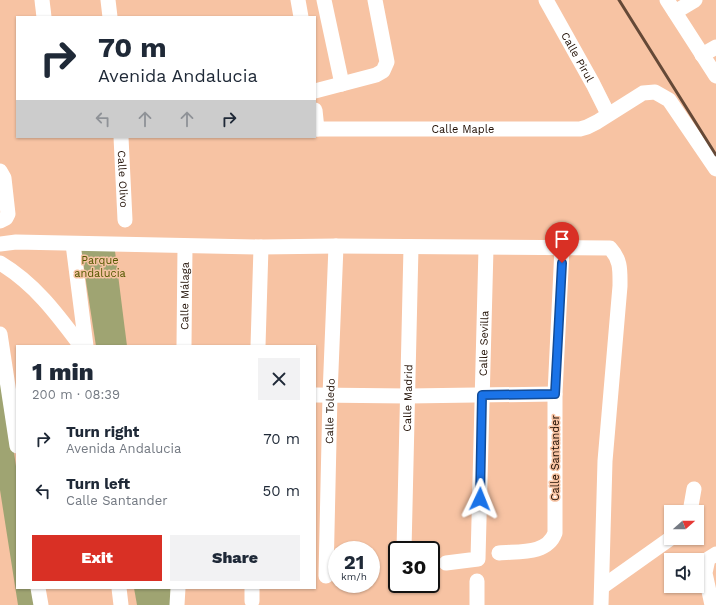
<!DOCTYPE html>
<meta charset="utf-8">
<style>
body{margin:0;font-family:"Work Sans",sans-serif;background:#f2f2f3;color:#1f2937;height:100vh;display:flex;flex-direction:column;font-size:15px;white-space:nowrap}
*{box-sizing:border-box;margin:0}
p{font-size:13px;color:#747a83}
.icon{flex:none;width:22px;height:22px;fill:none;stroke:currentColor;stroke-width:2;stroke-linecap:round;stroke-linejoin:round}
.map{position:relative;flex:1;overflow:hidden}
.side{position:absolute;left:16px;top:345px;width:300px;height:244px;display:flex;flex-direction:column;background:#fff;border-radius:0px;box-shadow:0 1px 3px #0004}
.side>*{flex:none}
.banner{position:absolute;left:16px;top:16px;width:300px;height:122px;border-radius:0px;box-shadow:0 1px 3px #0004;background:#fff;color:#1f2937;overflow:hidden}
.needle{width:26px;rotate:69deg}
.controls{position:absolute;left:664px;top:505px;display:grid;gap:8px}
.controls a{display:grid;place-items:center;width:40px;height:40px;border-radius:0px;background:#fff;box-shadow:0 1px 3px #0004;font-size:20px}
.speed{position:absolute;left:328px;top:541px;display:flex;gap:8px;font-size:20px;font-weight:700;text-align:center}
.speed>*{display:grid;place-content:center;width:52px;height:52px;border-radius:50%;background:#fff;box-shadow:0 1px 3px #0004;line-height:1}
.speed small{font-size:10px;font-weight:400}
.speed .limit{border:2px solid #111;border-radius:6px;background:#fff;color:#111}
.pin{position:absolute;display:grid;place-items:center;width:34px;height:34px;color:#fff;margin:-41px -17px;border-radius:50% 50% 50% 0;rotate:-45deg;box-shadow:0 0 4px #0007}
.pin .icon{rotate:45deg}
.me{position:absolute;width:44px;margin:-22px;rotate:2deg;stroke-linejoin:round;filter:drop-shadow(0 0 3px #0008)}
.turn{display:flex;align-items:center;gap:14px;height:84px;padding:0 16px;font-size:18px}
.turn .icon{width:52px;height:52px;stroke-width:2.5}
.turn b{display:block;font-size:28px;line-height:34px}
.lanes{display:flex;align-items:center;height:38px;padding:0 16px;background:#0003;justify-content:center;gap:20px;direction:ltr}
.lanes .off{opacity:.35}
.round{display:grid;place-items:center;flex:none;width:42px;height:42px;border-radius:0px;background:#f2f2f3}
.overview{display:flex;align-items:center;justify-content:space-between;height:68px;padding:0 16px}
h1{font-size:24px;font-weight:800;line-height:30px}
.primary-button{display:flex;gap:8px;margin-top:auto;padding:8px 16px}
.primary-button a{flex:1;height:46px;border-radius:0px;background:#d93025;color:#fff;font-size:16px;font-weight:800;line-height:46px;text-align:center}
.primary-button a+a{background:#f2f2f3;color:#1f2937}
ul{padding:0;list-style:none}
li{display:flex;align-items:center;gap:12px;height:52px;padding:0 16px}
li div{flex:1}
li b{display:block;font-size:15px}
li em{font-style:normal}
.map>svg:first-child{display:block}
</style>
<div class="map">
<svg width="716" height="605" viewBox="0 0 716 605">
<rect width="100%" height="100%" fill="#f7c3a3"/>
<g fill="#9fa472">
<polygon points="81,249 115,251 127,346 96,346"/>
<polygon points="0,357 17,473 17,588 34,588 36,605 18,605 0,490"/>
<polygon points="134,588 172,588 171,605 137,605"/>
</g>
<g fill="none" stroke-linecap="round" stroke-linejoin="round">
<g stroke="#fff" stroke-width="15">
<polyline points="42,0 44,17"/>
<polyline points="108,0 110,17"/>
<polyline points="298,0 301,17"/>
<polyline points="324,0 342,84"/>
<path id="s1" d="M546 0 593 84 608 114"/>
<polyline points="667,0 716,76"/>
<polyline points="675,12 695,0"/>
<polyline points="702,55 716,47"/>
<polyline points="315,91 376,75 383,71 387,62 375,0"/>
<polyline points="315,110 317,129"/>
<path id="s2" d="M315 129H580L587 127 597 122 643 93 655 92 669 100 716 169"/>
<path id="s3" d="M121 137 125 220"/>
<polyline points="0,171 4,178 8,214 6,218 0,221"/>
<path d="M0 244 16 242 261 247 336 246 610 248C621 260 620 270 620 286L605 461 601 605"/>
<polyline points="73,244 86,346"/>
<path d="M0 263C35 284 57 314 81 346"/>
<polyline points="0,334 17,446"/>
<path id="s4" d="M184 346 185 247"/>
<polyline points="258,346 261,247"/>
<polyline points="315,395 408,396 555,394"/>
<polyline points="690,512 694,489"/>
<path id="s5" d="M404 550 411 247"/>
<path d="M499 553C518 551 547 555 555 533V394L562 248"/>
<path id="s6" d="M446 563 478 559 486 248"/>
<path id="s7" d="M326 576 330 395 336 246"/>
<polyline points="602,587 671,538"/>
<polyline points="38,588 41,605"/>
<polyline points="119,588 121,605"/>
<polyline points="252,601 252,588"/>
<polyline points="177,605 178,588"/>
<polyline points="477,605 477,581"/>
<polyline points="712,605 705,573 708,559 716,554"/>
</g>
<polyline stroke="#654937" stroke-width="3" points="619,0 716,155"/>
</g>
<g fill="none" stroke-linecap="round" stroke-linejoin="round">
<g stroke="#114b97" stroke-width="10">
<polyline id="route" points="480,499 482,395 555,394 562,263"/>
</g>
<use href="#route" stroke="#1a73e8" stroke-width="7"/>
</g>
<g text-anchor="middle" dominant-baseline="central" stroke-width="3" stroke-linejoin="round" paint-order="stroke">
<g font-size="11" fill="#200f04" stroke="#f7c3a3">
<text stroke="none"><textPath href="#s1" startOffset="65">Calle Pirul</textPath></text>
<text stroke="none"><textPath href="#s2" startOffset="148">Calle Maple</textPath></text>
<text stroke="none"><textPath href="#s3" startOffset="42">Calle Olivo</textPath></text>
<text stroke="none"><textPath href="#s4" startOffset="50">Calle Málaga</textPath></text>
<text stroke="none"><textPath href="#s6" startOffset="248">Calle Sevilla</textPath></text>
<text stroke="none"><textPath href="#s5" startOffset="152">Calle Madrid</textPath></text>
<text stroke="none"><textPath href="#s7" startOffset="165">Calle Toledo</textPath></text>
<text transform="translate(555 458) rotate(-90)">Calle Santander</text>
</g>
<g font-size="11" fill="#545800" stroke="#f7c3a3">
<text x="100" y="260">Parque<tspan x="100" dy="13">andalucia</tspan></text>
</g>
</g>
</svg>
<div class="controls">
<a><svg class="needle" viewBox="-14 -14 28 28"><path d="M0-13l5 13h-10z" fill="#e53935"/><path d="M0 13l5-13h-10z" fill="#747a83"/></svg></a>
<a><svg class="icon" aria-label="sound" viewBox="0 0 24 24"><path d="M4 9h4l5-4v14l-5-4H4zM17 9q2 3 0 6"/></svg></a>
</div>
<div class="speed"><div>21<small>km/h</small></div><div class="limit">30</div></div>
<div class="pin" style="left:562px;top:263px;background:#d93025"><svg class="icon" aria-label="arrive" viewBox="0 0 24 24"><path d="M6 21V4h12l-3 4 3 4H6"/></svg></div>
<svg class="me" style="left:480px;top:499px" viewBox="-20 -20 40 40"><path d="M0-17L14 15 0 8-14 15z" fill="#1a73e8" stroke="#fff" stroke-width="4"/></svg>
<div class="banner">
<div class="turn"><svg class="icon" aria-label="right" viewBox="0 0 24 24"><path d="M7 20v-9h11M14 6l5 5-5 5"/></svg><div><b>70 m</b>Avenida Andalucia</div></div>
<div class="lanes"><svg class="icon off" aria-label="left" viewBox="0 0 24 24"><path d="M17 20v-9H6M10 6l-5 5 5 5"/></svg><svg class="icon off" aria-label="ahead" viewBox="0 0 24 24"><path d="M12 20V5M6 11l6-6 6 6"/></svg><svg class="icon off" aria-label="ahead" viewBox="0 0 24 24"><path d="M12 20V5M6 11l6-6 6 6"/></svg><svg class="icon" aria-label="right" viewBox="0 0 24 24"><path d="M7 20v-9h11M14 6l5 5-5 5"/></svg></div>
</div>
<section class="side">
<div class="overview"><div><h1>1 min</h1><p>200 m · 08:39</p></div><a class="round"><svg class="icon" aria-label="close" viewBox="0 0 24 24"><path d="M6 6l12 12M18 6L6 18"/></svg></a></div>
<ul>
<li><svg class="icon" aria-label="right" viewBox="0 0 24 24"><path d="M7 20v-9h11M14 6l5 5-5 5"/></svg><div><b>Turn right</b><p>Avenida Andalucia</p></div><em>70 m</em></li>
<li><svg class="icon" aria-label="left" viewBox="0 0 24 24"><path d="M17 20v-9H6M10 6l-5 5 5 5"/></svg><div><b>Turn left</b><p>Calle Santander</p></div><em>50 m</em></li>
</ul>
<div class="primary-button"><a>Exit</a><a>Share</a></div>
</section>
</div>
